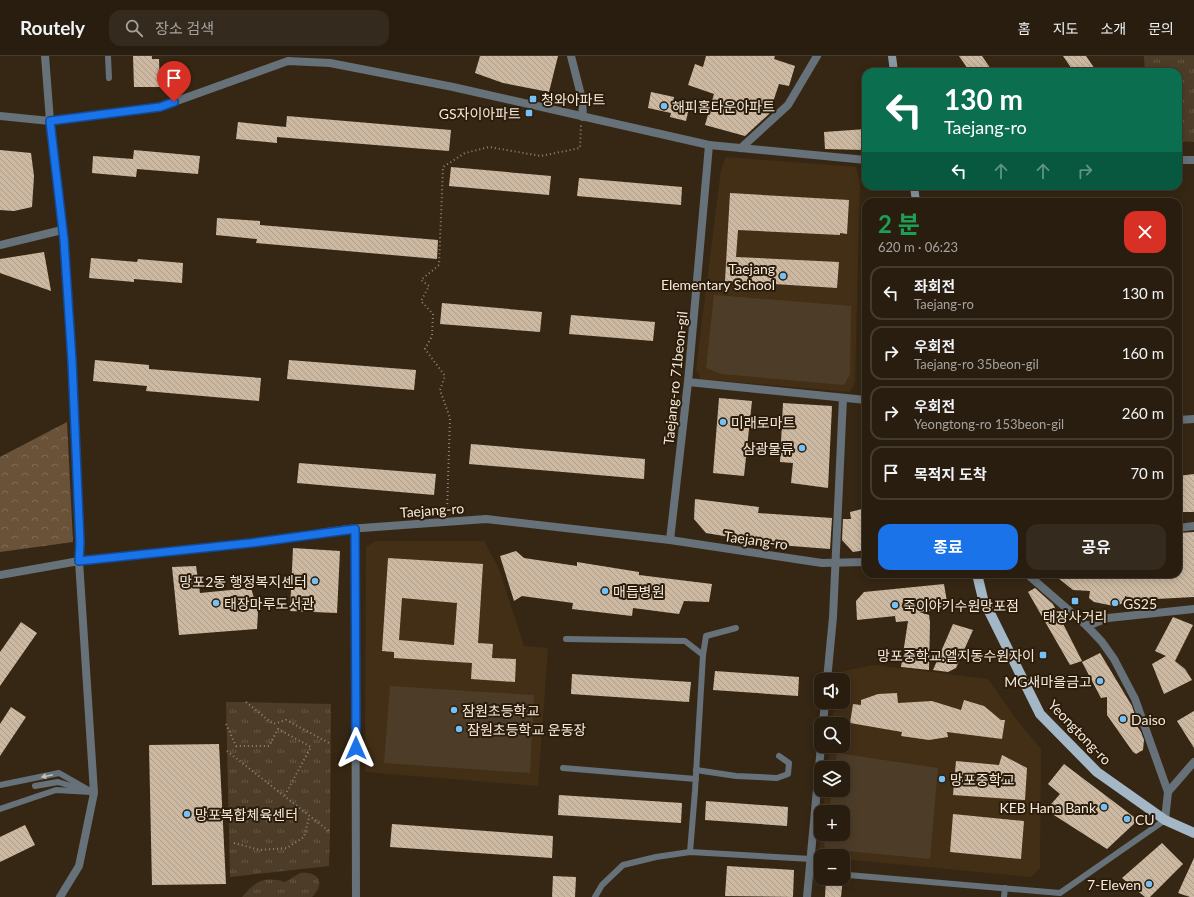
<!DOCTYPE html>
<html lang="ko">
<meta charset="utf-8">
<style>
body{margin:0;font-family:Lato,"Noto Sans KR",sans-serif;background:#342a1d;color:#f1f3f6;height:100vh;display:flex;flex-direction:column;font-size:15px;white-space:nowrap}
*{box-sizing:border-box;margin:0}
p{font-size:13px;color:#a5a29e}
.icon{flex:none;width:22px;height:22px;fill:none;stroke:currentColor;stroke-width:2;stroke-linecap:round;stroke-linejoin:round}
.map{position:relative;flex:1;overflow:hidden}
.panel{position:absolute;left:862px;top:142px;width:320px;height:380px;display:flex;flex-direction:column;background:#281d0f;border-radius:12px;box-shadow:0 2px 10px #0003,0 0 0 1px #443b2f}
.panel>*{flex:none}
.guide{position:absolute;left:862px;top:12px;width:320px;height:122px;border-radius:12px;box-shadow:0 2px 10px #0003,0 0 0 1px #443b2f;background:#0b6e4f;color:#fff;overflow:hidden}
.tools{position:absolute;left:814px;top:617px;display:grid;gap:8px}
.tools a{display:grid;place-items:center;width:36px;height:36px;border-radius:8px;background:#281d0f;box-shadow:0 2px 10px #0003,0 0 0 1px #443b2f;font-size:20px}
.pin{position:absolute;display:grid;place-items:center;width:34px;height:34px;color:#fff;margin:-41px -17px;border-radius:50% 50% 50% 0;rotate:-45deg;box-shadow:0 0 4px #0007}
.pin .icon{rotate:45deg}
.me{position:absolute;width:44px;margin:-22px;rotate:0deg;stroke-linejoin:round;filter:drop-shadow(0 0 3px #0008)}
.turn{display:flex;align-items:center;gap:14px;height:84px;padding:0 16px;font-size:18px}
.turn .icon{width:52px;height:52px;stroke-width:2.5}
.turn b{display:block;font-size:28px;line-height:34px}
.lanes{display:flex;align-items:center;height:38px;padding:0 16px;background:#0003;justify-content:center;gap:20px;direction:ltr}
.lanes .off{opacity:.35}
.round{display:grid;place-items:center;flex:none;width:42px;height:42px;border-radius:12px;background:#342a1d}
.summary{display:flex;align-items:center;justify-content:space-between;height:68px;padding:0 16px}
h1{font-size:24px;font-weight:700;line-height:30px;color:#1e9e55}
.primary-button{display:flex;gap:8px;margin-top:auto;padding:8px 16px}
.primary-button a{flex:1;height:46px;border-radius:12px;background:#1a73e8;color:#fff;font-size:16px;font-weight:700;line-height:46px;text-align:center}
.primary-button a+a{background:#342a1d;color:#f1f3f6}
ul{padding:0;list-style:none}
li{display:flex;align-items:center;gap:12px;height:54px;margin:0 8px 6px;padding:0 8px;border:2px solid #443b2f;border-radius:12px}
li div{flex:1}
li b{display:block;font-size:15px}
li em{font-style:normal}
header{display:flex;align-items:center;gap:24px;box-sizing:border-box;height:56px;padding:0 20px;background:#281d0f;border-bottom:1px solid #443b2f}
header strong{font-size:19px}
nav{display:flex;gap:22px;margin-inline-start:auto;font-size:14px}
.search{width:280px;height:36px;background:#342a1d;display:flex;align-items:center;gap:10px;box-sizing:border-box;padding:0 14px;border-radius:12px;color:#a5a29e;font-size:15px}
.map>svg:first-child{display:block}
</style>
<header>
<strong>Routely</strong>
<div class="search"><svg class="icon" aria-label="search" viewBox="0 0 24 24"><circle cx="10" cy="10" r="6"/><path d="M15 15l6 6"/></svg>장소 검색</div>
<nav><a>홈</a><a>지도</a><a>소개</a><a>문의</a></nav>
</header>
<div class="map">
<svg width="1194" height="841" viewBox="0 0 1194 841">
<defs>
<pattern id="forest-crowns" width="20" height="18" patternUnits="userSpaceOnUse"><rect width="20" height="18" fill="#695237"/><path d="M2 6a3 3 0 1 1 6 0M12 15a3 3 0 1 1 6 0" fill="none" stroke="#7f6b54"/></pattern>
<pattern id="park-tufts" width="24" height="20" patternUnits="userSpaceOnUse"><rect width="24" height="20" fill="#4d3d28"/><path d="M3 7l-1-3M5 7V3M7 7l1-3M15 17l-1-3M17 17v-4M19 17l1-3" fill="none" stroke="#675947"/></pattern>
<pattern id="building-back-hatch" width="6" height="6" patternUnits="userSpaceOnUse"><rect width="6" height="6" fill="#cdb9a2"/><path d="M-1 5l2 2M0 0l6 6M5-1l2 2" fill="none" stroke="#ac9c8a"/></pattern>
</defs>
<rect width="100%" height="100%" fill="#362714"/>
<g fill="#432f16">
<polygon points="726,101 856,111 860,127 855,326 850,336 701,323 696,313 721,113"/>
<polygon points="376,485 484,485 499,513 524,590 548,592 538,730 365,716 366,491"/>
<polygon points="874,609 988,623 1016,663 1041,693 1040,812 1031,821 843,803 843,800 823,800 819,796 821,777 821,778 843,778 843,756 823,756 825,734 843,734 843,712 828,712 830,690 843,690 843,668 832,668 834,646 843,646 843,624 836,624 837,620 843,615"/>
</g>
<g fill="#4d3d28">
<polygon points="714,239 851,250 850,318 844,329 721,318 706,312"/>
<polygon points="390,630 534,639 530,717 384,707"/>
<polygon points="837,697 938,712 930,803 826,793 824,790 826,778 843,778 843,756 829,756 832,734 843,734 843,712 835,712"/>
</g>
<polygon fill="url(#forest-crowns)" points="67,366 73,486 0,496 0,401"/>
<g fill="url(#park-tufts)">
<polygon points="1144,0 1194,0 1194,86 1178,85 1178,16 1145,16"/>
<polygon points="226,646 331,648 330,776 329,810 230,821"/>
<path d="M300 817C319 815 326 827 312 841H242C255 825 265 820 285 826Z"/>
</g>
<g fill="url(#building-back-hatch)" fill-rule="evenodd">
<polygon points="133,0 152,0 152,3 159,3 160,31 134,31"/>
<polygon points="480,0 558,0 549,36 503,27 475,17"/>
<polygon points="706,0 775,0 774,3 795,10 789,30 779,28 769,58 745,80 705,69 714,38 688,29 695,8 703,11"/>
<polygon points="959,0 982,0 993,16 970,16"/>
<polygon points="1063,0 1086,0 1097,16 1074,16"/>
<polygon points="651,36 674,41 673,48 689,52 686,65 670,61 671,57 648,52"/>
<polygon points="287,60 451,74 449,95 277,81 277,87 236,83 238,66 286,71"/>
<polygon points="866,73 866,94 825,93 824,76"/>
<polygon points="0,94 31,97 34,120 32,151 14,155 0,154"/>
<polygon points="134,94 200,100 198,118 137,113 136,121 92,117 93,100 133,103"/>
<polygon points="451,111 551,120 549,139 449,130"/>
<polygon points="579,122 682,131 681,149 577,140"/>
<polygon points="730,137 849,144 847,178 840,177 840,179 738,174 736,201 839,206 837,232 725,225"/>
<polygon points="217,162 260,165 260,169 438,184 437,203 256,187 257,183 216,179"/>
<polygon points="44,196 51,235 0,217 0,203"/>
<polygon points="91,202 137,206 138,203 183,207 182,227 134,223 134,226 89,222"/>
<polygon points="442,247 542,256 540,276 440,268"/>
<polygon points="571,259 655,266 653,285 569,278"/>
<polygon points="95,304 149,309 149,313 261,322 259,345 146,335 147,330 93,325"/>
<polygon points="289,304 416,314 414,334 287,323"/>
<polygon points="719,342 752,345 744,420 713,417"/>
<polygon points="783,347 832,350 828,432 791,427 793,407 780,406"/>
<polygon points="471,388 645,403 644,423 469,408"/>
<polygon points="299,407 436,418 434,439 297,427"/>
<polygon points="1194,418 1194,456 1178,456 1178,420"/>
<polygon points="695,443 759,451 758,457 832,462 830,493 766,488 766,487 706,477 694,463"/>
<polygon points="866,452 866,494 853,496 842,484 843,463 851,463 850,456"/>
<polygon points="1194,476 1194,541 1137,544 1125,540 1124,547 1114,550 1094,546 1089,542 1090,535 1073,534 1053,518 1178,518 1178,477"/>
<polygon points="293,492 340,495 337,557 290,555"/>
<polygon points="516,495 524,502 577,510 577,506 639,516 639,519 712,528 709,546 684,545 679,558 633,552 632,560 572,553 573,547 522,540 514,545 500,500"/>
<path d="M388 502 483 508 478 587 493 588 492 602 516 603 515 626 471 623 472 607 394 602V596L382 595ZM402 542 457 547 454 589 399 584Z"/>
<polygon points="196,510 200,537 251,532 258,556 257,573 179,579 172,511"/>
<polygon points="944,528 948,552 919,556 929,559 930,566 929,614 901,611 908,565 896,566 895,560 857,564 856,545 864,536"/>
<polygon points="1035,532 1053,548 1082,605 1070,609 1028,536"/>
<polygon points="1173,561 1193,569 1175,605 1185,613 1192,624 1164,638 1152,608 1166,600 1155,595"/>
<polygon points="21,566 37,577 0,630 0,596"/>
<polygon points="953,568 973,574 956,612 948,616 933,614"/>
<polygon points="1100,597 1132,650 1136,662 1133,664 1141,676 1144,684 1143,694 1136,698 1133,696 1107,659 1107,641 1101,642 1082,606"/>
<polygon points="715,615 799,621 798,640 713,634"/>
<polygon points="572,618 691,626 689,646 571,638"/>
<polygon points="897,637 898,647 932,645 961,654 964,644 984,650 1001,664 1005,664 1002,683 947,676 948,681 929,684 901,680 902,676 850,667 853,648 861,649 861,644 878,638"/>
<polygon points="11,651 26,661 0,700 0,668"/>
<polygon points="1194,655 1194,692 1177,665"/>
<polygon points="219,688 226,828 152,829 149,689"/>
<polygon points="1002,699 1027,712 1025,744 953,739 956,705 999,709"/>
<polygon points="1064,708 1138,764 1107,793 1046,754 1060,738 1048,728"/>
<polygon points="559,739 682,747 681,767 558,759"/>
<polygon points="706,745 788,751 787,770 705,764"/>
<polygon points="953,758 1024,765 1021,803 950,796"/>
<polygon points="392,768 553,780 552,802 390,791"/>
<polygon points="25,769 35,789 0,806 0,781"/>
<polygon points="1162,787 1183,808 1150,841 1145,841 1122,822"/>
<polygon points="1194,802 1194,841 1190,841 1178,837"/>
<polygon points="727,810 794,814 793,841 725,840"/>
<polygon points="553,820 576,821 575,841 552,841"/>
<polygon points="826,822 843,822 841,841 825,841"/>
</g>
<g fill="none" stroke-linecap="round" stroke-linejoin="round">
<g stroke="#928576" stroke-width="2" stroke-dasharray="1 3" stroke-linecap="butt">
<polyline points="447,456 450,362 440,334 445,320 425,293 432,280 433,258 421,245 429,230 421,224 439,209 443,111 465,97 489,91 541,100 580,92 581,69"/>
<polyline points="246,646 273,668 286,664 331,688"/>
<polyline points="226,668 236,690 269,690 278,673 311,691 285,739"/>
<polyline points="227,695 330,776"/>
<polyline points="234,787 260,794 287,792 304,781 309,762"/>
</g>
<g stroke="#677179" stroke-width="6">
<polyline points="108,0 109,22"/>
<polyline points="566,583 685,585 703,599"/>
<polyline points="563,712 696,723"/>
<polyline points="696,714 736,720 777,722 788,718 789,707 779,700"/>
<polyline points="0,729 59,717 94,737"/>
<polyline points="35,730 58,726 81,733"/>
<polyline points="0,753 56,734 91,736"/>
<polyline points="690,796 695,735 703,599 706,580 736,572"/>
<polyline points="848,819 1060,837 1165,764"/>
<polyline points="595,841 602,829 623,809 656,801 690,796 811,803"/>
<polyline points="1004,841 1005,832"/>
</g>
<g stroke="#677179" stroke-width="8">
<polyline points="45,0 50,65 64,184 72,305 80,487 79,505"/>
<polyline points="571,0 582,43 583,61"/>
<polyline points="0,60 50,65 160,51 288,5 330,7 453,31 709,89 866,104"/>
<polyline points="741,92 788,49 817,0"/>
<polyline points="1178,104 1194,104"/>
<polyline points="0,189 62,174"/>
<polyline points="688,326 866,344"/>
<polyline points="1178,364 1194,363"/>
<polyline points="1178,472 1194,470"/>
<polyline points="355,473 356,841"/>
<polyline points="670,484 688,326 709,89"/>
<polyline points="1027,518 1087,570 1102,586 1114,603 1135,643 1168,736"/>
<polyline points="1087,570 1108,562 1194,553"/>
<polyline points="827,624 833,561 843,342"/>
<polyline points="823,668 825,646"/>
<polyline points="1165,764 1168,736 1194,706"/>
<polyline points="807,841 821,690"/>
</g>
<g stroke="#677179" stroke-width="8">
<polyline points="0,519 79,505 251,487 348,473 486,463 670,484 822,507 866,506"/>
<polyline points="60,841 79,810 94,737 79,505"/>
</g>
<g stroke="#8998a5" stroke-width="8">
<polyline points="892,0 894,16"/>
<polyline points="914,130 916,146"/>
</g>
<polyline stroke="#a3b7c7" stroke-width="10" points="977,518 983,543 1040,658 1097,716 1165,764 1194,777"/>
</g>
<defs><path id="oneway-solid" d="M-6-.8H1V-3.2L6.5 0L1 3.2V.8H-6Z"/></defs>
<use fill="#c2bfba" href="#oneway-solid" transform="translate(47 720) rotate(168)"/>
<g fill="none" stroke-linecap="round" stroke-linejoin="round">
<g stroke="#114b97" stroke-width="10">
<polyline id="route" points="174,46 160,51 50,65 64,184 72,305 80,487 79,505 251,487 355,473 356,692"/>
</g>
<use href="#route" stroke="#1a73e8" stroke-width="7"/>
</g>
<g fill="#75c0f6" stroke="#2c1d0a" stroke-width="1.5">
<rect x="529" y="39" width="8" height="8" rx="2"/>
<circle cx="664" cy="50" r="4"/>
<rect x="525" y="53" width="8" height="8" rx="2"/>
<circle cx="783" cy="220" r="4"/>
<circle cx="723" cy="366" r="4"/>
<circle cx="802" cy="392" r="4"/>
<circle cx="315" cy="525" r="4"/>
<circle cx="605" cy="535" r="4"/>
<rect x="1071" y="541" width="8" height="8" rx="2"/>
<circle cx="216" cy="547" r="4"/>
<circle cx="1115" cy="547" r="4"/>
<circle cx="895" cy="549" r="4"/>
<rect x="1039" y="595" width="8" height="8" rx="2"/>
<circle cx="1100" cy="625" r="4"/>
<circle cx="454" cy="654" r="4"/>
<circle cx="1123" cy="663" r="4"/>
<circle cx="459" cy="673" r="4"/>
<circle cx="942" cy="723" r="4"/>
<circle cx="1104" cy="751" r="4"/>
<circle cx="187" cy="758" r="4"/>
<circle cx="1127" cy="763" r="4"/>
<circle cx="1149" cy="828" r="4"/>
</g>
<g text-anchor="middle" dominant-baseline="central" stroke-width="4" stroke-linejoin="round" paint-order="stroke">
<g font-size="14" fill="#f3e9dd" stroke="#2c1d0a" text-anchor="start">
<text x="541" y="43">청와아파트</text>
<text x="672" y="50">해피홈타운아파트</text>
<text x="521" y="57" text-anchor="end">GS자이아파트</text>
<text x="775" y="212" text-anchor="end">Taejang<tspan x="775" dy="16">Elementary School</tspan></text>
<text x="731" y="366">미래로마트</text>
<text x="794" y="392" text-anchor="end">삼광물류</text>
<text x="307" y="525" text-anchor="end">망포2동 행정복지센터</text>
<text x="613" y="535">매듭병원</text>
<text x="224" y="547">태장마루도서관</text>
<text x="1123" y="547">GS25</text>
<text x="903" y="549">죽이야기수원망포점</text>
<text x="1075" y="560" text-anchor="middle">태장사거리</text>
<text x="1035" y="599" text-anchor="end">망포중학교.엘지동수원자이</text>
<text x="1092" y="625" text-anchor="end">MG새마을금고</text>
<text x="462" y="654">잠원초등학교</text>
<text x="1131" y="663">Daiso</text>
<text x="467" y="673">잠원초등학교 운동장</text>
<text x="950" y="723">망포중학교</text>
<text x="1096" y="751" text-anchor="end">KEB Hana Bank</text>
<text x="195" y="758">망포복합체육센터</text>
<text x="1135" y="763">CU</text>
<text x="1141" y="828" text-anchor="end">7-Eleven</text>
</g>
<g font-size="14" fill="#f3e9dd" stroke="#2c1d0a">
<text transform="translate(675 322) rotate(-84)">Taejang-ro 71beon-gil</text>
<text transform="translate(432 454) rotate(-4)">Taejang-ro</text>
<text transform="translate(756 484) rotate(8)">Taejang-ro</text>
<text transform="translate(1080 676) rotate(46)">Yeongtong-ro</text>
</g>
</g>
</svg>
<div class="tools">
<a><svg class="icon" aria-label="sound" viewBox="0 0 24 24"><path d="M4 9h4l5-4v14l-5-4H4zM17 9q2 3 0 6"/></svg></a>
<a><svg class="icon" aria-label="search" viewBox="0 0 24 24"><circle cx="10" cy="10" r="6"/><path d="M15 15l6 6"/></svg></a>
<a><svg class="icon" aria-label="layers" viewBox="0 0 24 24"><path d="M12 4l9 5-9 5-9-5zM3 14l9 5 9-5"/></svg></a>
<a>+</a>
<a>−</a>
</div>
<div class="pin" style="left:174px;top:46px;background:#d93025"><svg class="icon" aria-label="arrive" viewBox="0 0 24 24"><path d="M6 21V4h12l-3 4 3 4H6"/></svg></div>
<svg class="me" style="left:356px;top:692px" viewBox="-20 -20 40 40"><path d="M0-17L14 15 0 8-14 15z" fill="#1a73e8" stroke="#fff" stroke-width="4"/></svg>
<div class="guide">
<div class="turn"><svg class="icon" aria-label="left" viewBox="0 0 24 24"><path d="M17 20v-9H6M10 6l-5 5 5 5"/></svg><div><b>130 m</b>Taejang-ro</div></div>
<div class="lanes"><svg class="icon" aria-label="left" viewBox="0 0 24 24"><path d="M17 20v-9H6M10 6l-5 5 5 5"/></svg><svg class="icon off" aria-label="ahead" viewBox="0 0 24 24"><path d="M12 20V5M6 11l6-6 6 6"/></svg><svg class="icon off" aria-label="ahead" viewBox="0 0 24 24"><path d="M12 20V5M6 11l6-6 6 6"/></svg><svg class="icon off" aria-label="right" viewBox="0 0 24 24"><path d="M7 20v-9h11M14 6l5 5-5 5"/></svg></div>
</div>
<section class="panel">
<div class="summary"><div><h1>2 분</h1><p>620 m · 06:23</p></div><a class="round" style="background:#d93025;color:#fff"><svg class="icon" aria-label="close" viewBox="0 0 24 24"><path d="M6 6l12 12M18 6L6 18"/></svg></a></div>
<ul>
<li><svg class="icon" aria-label="left" viewBox="0 0 24 24"><path d="M17 20v-9H6M10 6l-5 5 5 5"/></svg><div><b>좌회전</b><p>Taejang-ro</p></div><em>130 m</em></li>
<li><svg class="icon" aria-label="right" viewBox="0 0 24 24"><path d="M7 20v-9h11M14 6l5 5-5 5"/></svg><div><b>우회전</b><p>Taejang-ro 35beon-gil</p></div><em>160 m</em></li>
<li><svg class="icon" aria-label="right" viewBox="0 0 24 24"><path d="M7 20v-9h11M14 6l5 5-5 5"/></svg><div><b>우회전</b><p>Yeongtong-ro 153beon-gil</p></div><em>260 m</em></li>
<li><svg class="icon" aria-label="arrive" viewBox="0 0 24 24"><path d="M6 21V4h12l-3 4 3 4H6"/></svg><div><b>목적지 도착</b></div><em>70 m</em></li>
</ul>
<div class="primary-button"><a>종료</a><a>공유</a></div>
</section>
</div>
